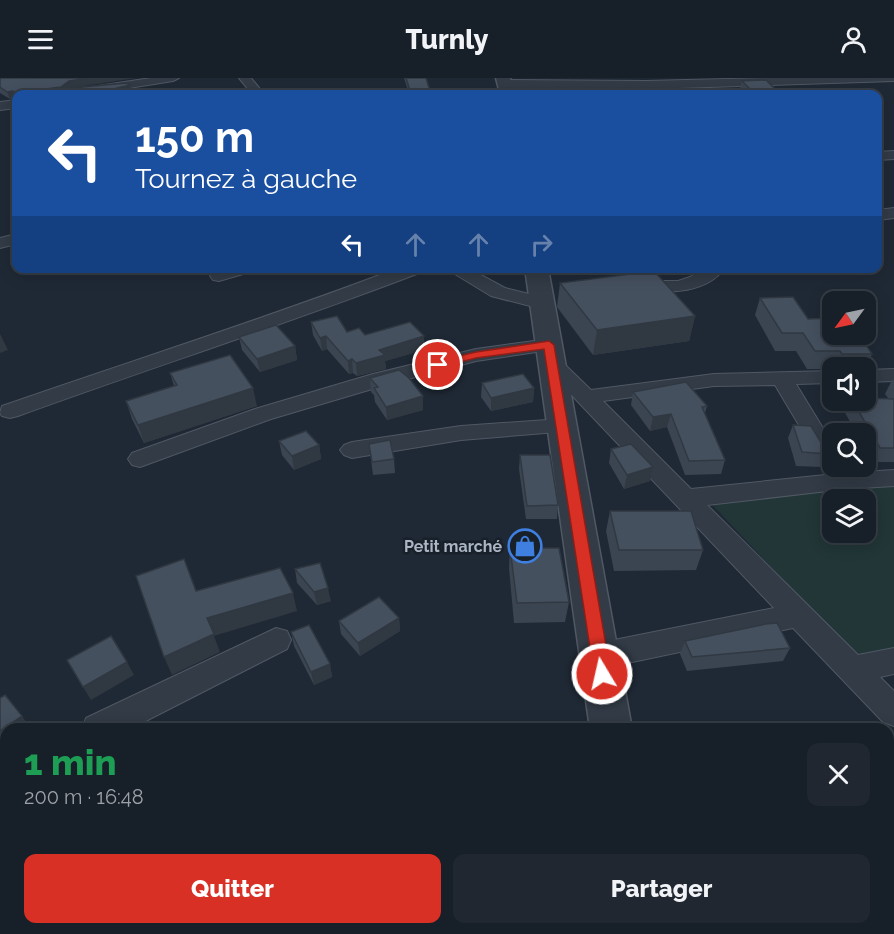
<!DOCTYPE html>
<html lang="fr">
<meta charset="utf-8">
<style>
body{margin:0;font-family:Raleway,sans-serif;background:#202730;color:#f1f3f6;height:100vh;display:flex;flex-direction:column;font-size:22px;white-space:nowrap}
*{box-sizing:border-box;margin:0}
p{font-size:20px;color:#9ea2a8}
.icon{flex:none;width:33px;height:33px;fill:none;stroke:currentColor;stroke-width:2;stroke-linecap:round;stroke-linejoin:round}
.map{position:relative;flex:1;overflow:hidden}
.side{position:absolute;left:0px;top:645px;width:894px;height:212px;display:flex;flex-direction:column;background:#171f28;border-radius:18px 18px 0 0;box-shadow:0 3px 15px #0003,0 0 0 2px #363d45}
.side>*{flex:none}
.hud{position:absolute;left:12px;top:12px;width:870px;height:183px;border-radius:12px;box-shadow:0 3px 15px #0003,0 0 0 2px #363d45;background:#1a4fa0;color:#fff;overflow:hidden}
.needle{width:39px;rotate:237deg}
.controls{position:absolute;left:822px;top:213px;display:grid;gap:12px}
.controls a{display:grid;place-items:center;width:54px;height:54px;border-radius:12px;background:#171f28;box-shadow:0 3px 15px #0003,0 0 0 2px #363d45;font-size:30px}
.pin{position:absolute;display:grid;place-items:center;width:51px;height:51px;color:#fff;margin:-26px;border:3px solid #fff;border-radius:50%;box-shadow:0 2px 6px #0007}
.me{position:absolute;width:66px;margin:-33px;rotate:351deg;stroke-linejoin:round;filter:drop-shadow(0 0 4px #0008)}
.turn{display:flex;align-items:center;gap:21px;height:126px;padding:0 24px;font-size:27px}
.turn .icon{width:78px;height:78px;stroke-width:2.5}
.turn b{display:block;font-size:42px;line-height:51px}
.lanes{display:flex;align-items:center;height:57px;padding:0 24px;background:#0003;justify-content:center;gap:30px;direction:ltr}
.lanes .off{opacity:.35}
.round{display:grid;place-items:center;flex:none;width:63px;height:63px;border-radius:12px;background:#202730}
.headline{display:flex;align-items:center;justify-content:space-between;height:102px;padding:0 24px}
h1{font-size:36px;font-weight:800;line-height:45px;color:#1e9e55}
.action{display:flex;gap:12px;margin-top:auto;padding:12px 24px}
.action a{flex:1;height:69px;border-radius:12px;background:#d93025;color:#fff;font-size:24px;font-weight:800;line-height:69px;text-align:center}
.action a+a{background:#202730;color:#f1f3f6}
header{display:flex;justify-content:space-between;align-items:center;height:78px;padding:0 24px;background:#171f28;font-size:27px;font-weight:800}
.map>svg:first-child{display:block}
</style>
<header><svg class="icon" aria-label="menu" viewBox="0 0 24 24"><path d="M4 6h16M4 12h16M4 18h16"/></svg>Turnly<svg class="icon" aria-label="person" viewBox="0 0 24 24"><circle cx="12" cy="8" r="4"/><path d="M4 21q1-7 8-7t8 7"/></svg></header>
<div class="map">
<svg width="894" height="856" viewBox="0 0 894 856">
<rect width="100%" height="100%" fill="#1f2935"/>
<path fill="#223637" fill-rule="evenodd" d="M894 402V586L867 591 708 422ZM832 422H866V454H832Z"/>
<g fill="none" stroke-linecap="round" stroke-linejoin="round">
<g stroke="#505864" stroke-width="2">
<g id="minor">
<polygon points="151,0 179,0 173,3 91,16 65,16 71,12"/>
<polygon points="239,0 251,0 264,16 252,16"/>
<polygon points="769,0 894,0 894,3 646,11 505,10 499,6 505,2 646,3"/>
<polygon points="16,22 16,30 0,32 0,24"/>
<polygon points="894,73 894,81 878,82 878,74"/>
<polygon points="894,130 894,140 878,142 878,132"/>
<polygon points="16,156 16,166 0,170 0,160"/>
<polygon points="224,190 253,190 250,194 219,203 213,202 210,198 213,194"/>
<path d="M398 190H425L422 194C289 245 153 289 18 338L10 340 2 338 0 335 2 328C134 282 268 240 398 190Z"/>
<polygon points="445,190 468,190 505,210 549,221 551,225 549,229 542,231 491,218"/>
<path d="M704 190H725C704 218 665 214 635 213L629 212 626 208 629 204 635 203H678L690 199Z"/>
<polygon points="549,261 556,263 559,267 556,271 476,283 389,306 271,341 140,389 132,387 128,381 132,375 255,331 373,296 476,271"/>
<polygon points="551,278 558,280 591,312 714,296 832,293 832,305 796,306 832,365 832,388 841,388 832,391 824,389 775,307 714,308 603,323 691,411 845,395 894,392 894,408 845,411 707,427 858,577 894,570 894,596 880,599 894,613 894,648 883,644 793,550 599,591 588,587 584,578 588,569 599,565 774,530 544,288 541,284 544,280"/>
<polygon points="894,291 894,303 866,304 866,292"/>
<polygon points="562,341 570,343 573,348 570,353 461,362 352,380 344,377 340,372 344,367 352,364 461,348"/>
<polygon points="276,550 287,553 291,562 287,571 130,651 82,651 86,640"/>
<polygon points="6,680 6,714 0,716 0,682"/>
</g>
</g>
<g stroke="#505864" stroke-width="3">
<g id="tertiary">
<polygon points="496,0 510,0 514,16 500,16"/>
<polygon points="525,190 548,190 632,651 590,651"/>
<polygon points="619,850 670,850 671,856 619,856"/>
</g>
</g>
<use href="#minor" fill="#323b46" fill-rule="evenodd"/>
<use href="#tertiary" fill="#323b46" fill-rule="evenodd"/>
</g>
<g fill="#3b4552">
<polygon points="0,0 71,10 63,15 56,16 16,16 16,21 10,21 0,15"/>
<polygon points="404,0 426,0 431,16 409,16"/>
<polygon points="742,3 780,16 746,16 740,10"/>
<polygon points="560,205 695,238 689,263 593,277 557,229"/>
<polygon points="760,220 808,241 872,276 866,290 832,290 832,292 832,291 807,291 796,273 775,273 755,237"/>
<polygon points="311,244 347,254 365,257 424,258 424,272 385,283 386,291 357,298 353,295 349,296 327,271 322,273 313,257"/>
<polygon points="239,259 295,268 297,282 260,294 242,272"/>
<polygon points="170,295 257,328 144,365 132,341 126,323 174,308"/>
<polygon points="370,300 423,318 423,332 387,342 375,324 374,317 371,314"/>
<polygon points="892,302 894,302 894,384 873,384 866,371 866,356 857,356 844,333 849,322 866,322 888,320 885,316"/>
<polygon points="482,305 534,310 533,324 491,333 481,319"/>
<polygon points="633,314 707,328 705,335 725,382 721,396 685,397 667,349 650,353 631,327"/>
<polygon points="793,347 828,376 821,389 796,388 788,360"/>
<polygon points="279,363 319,367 321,381 294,392 282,377"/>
<polygon points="369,366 394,381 395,395 373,397"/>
<polygon points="611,371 653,389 650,403 624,411 609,385"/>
<polygon points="520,377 558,427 557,441 526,441 519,391"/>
<polygon points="610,433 703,472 696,492 614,493 606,453"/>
<polygon points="510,470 569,524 565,544 514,545 509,490"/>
<polygon points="295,491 331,523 317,527 297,505"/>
<polygon points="399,540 400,553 360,578 341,556 339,543"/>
<polygon points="291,554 330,586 332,599 314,607 294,568"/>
<polygon points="685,563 790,570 783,583 687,593 680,576"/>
<rect x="888" y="659" width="6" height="70"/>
<polygon points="857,850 888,850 894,856 859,856"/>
</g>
<g fill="#303842">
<polygon points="89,0 136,0 71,10 63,15 56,16 16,16 16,17 16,15 69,3"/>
<polygon points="130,7 132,15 125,16 110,16 109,12"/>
<polygon points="13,13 16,20 10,21 7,14"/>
<polygon points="695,238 689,263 593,277 597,252"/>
<polygon points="0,256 8,272 0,275"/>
<polygon points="326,258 327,271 322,273 320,260"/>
<polygon points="424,258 424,272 385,283 386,291 357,298 356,285 379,272"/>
<polygon points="295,268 297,282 260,294 257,281"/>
<polygon points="352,281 353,295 349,296 348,283"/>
<polygon points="253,310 257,328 144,365 138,347"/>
<polygon points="534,310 533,324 491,333 491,320"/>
<polygon points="423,318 423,332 387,342 386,329"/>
<polygon points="671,336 667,349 650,353 653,339"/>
<polygon points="319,367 321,381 294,392 292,378"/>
<polygon points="653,389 650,403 624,411 627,397"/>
<polygon points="328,510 331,523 317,527 314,514"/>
<polygon points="293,515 297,533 214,558 220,574 172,597 164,579 207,540"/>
<polygon points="399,540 400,553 360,578 358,565"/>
<polygon points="127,584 134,597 91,622 83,609"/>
<polygon points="330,586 332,599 314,607 311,594"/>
<polygon points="22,638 31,651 6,651 6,669 0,673 0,653"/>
</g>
<g fill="#45505f" stroke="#303842" stroke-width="1.5">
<polygon points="0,0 89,0 69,3 61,9 16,15 13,13 7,14 0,9"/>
<polygon points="406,0 426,0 431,16 411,16"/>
<polygon points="766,2 780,16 755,16 742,3"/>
<polygon points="126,5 130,7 109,12 116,16 84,16 82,15 76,16 72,10"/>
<polygon points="553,12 586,14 585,16 554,16"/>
<polygon points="654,193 695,238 597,252 560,205"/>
<polygon points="793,219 808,241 832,240 832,256 859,256 872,276 842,276 840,273 815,273 803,255 782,255 760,220"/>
<polygon points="337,238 347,254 359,250 365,257 410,244 424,258 379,272 385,277 356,285 352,281 348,283 326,258 320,260 311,244"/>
<polygon points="276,247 295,268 257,281 239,259"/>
<polygon points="230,277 253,310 138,347 126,323 177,307 170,295"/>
<polygon points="399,292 409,300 423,318 386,329 374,310 378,309 370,300"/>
<polygon points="523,296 534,310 491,320 482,305"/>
<polygon points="686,304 707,328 702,329 725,382 689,383 671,336 653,339 633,314"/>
<polygon points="866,320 894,321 894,370 880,370 852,322 866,322"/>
<polygon points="793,347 811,348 828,376 802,374"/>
<polygon points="306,353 319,367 292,378 279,363"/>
<polygon points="390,362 394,381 372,384 369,366"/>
<polygon points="631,366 653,389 627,397 611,371"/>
<polygon points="520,377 550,377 558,427 527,428"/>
<polygon points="610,433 691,433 703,472 619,472"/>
<polygon points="510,470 559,470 569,524 517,525"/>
<polygon points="184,481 196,513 280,490 293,515 207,540 214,556 164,579 136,498"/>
<polygon points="320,485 328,510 314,514 295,491"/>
<polygon points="379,519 399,540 358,565 339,543"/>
<polygon points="777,545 790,570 692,579 685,563 766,546"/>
<polygon points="309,547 330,586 311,594 291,554"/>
<polygon points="111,558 127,584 83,609 67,582"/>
<polygon points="5,617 22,638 0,653 0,620"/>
<polygon points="336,646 338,651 325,651"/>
<polygon points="251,647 253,651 241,651"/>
<polygon points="411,648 413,651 404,651"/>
<polygon points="888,659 894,659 894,691 888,680"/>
<rect x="888" y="701" width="6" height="17"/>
<polygon points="888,809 894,821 894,856 875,856 872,850 888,850"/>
</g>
<polygon fill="#d93025" stroke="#8d1f18" stroke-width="1.5" points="549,263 554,267 611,596 608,601 602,603 597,601 594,596 544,271 476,280 438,290 432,287 434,284 476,274"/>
<defs>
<g id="shop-ring" transform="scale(1.725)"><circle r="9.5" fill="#18202a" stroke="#3f7fe0" stroke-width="1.5"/><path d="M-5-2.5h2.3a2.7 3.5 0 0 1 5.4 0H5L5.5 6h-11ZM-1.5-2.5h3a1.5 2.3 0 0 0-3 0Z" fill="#3f7fe0"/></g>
</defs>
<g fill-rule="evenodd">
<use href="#shop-ring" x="525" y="468"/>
</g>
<g text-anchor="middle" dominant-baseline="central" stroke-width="5" stroke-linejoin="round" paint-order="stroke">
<g font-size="16" font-weight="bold" fill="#acb5c3" stroke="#18202a" text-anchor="end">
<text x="502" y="468">Petit marché</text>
</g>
</g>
</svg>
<div class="controls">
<a><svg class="needle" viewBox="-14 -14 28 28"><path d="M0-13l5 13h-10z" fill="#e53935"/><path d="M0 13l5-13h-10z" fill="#9ea2a8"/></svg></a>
<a><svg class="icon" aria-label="sound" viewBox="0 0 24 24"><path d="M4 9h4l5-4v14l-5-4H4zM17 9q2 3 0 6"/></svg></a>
<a><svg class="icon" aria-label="search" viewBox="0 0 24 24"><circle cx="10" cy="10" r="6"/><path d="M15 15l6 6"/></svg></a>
<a><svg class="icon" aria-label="layers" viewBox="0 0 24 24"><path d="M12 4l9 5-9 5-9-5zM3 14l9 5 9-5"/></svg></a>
</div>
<div class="pin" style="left:438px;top:287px;background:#d93025"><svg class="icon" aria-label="arrive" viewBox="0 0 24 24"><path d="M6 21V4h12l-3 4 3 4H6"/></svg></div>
<svg class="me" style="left:602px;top:596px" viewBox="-20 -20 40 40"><circle r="17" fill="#d93025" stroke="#fff" stroke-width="3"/><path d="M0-11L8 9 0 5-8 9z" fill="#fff"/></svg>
<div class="hud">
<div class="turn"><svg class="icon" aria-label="left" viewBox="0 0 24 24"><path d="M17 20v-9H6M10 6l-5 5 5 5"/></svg><div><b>150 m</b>Tournez à gauche</div></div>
<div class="lanes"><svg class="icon" aria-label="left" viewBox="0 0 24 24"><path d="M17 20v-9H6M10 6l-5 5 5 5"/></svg><svg class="icon off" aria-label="ahead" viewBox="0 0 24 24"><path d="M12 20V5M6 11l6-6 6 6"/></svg><svg class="icon off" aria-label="ahead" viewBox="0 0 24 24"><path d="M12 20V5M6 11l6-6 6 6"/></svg><svg class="icon off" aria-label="right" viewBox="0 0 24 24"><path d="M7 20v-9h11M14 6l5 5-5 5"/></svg></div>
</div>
<section class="side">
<div class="headline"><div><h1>1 min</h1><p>200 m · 16:48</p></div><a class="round"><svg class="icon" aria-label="close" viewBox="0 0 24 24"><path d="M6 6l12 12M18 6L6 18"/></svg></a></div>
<div class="action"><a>Quitter</a><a>Partager</a></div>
</section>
</div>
